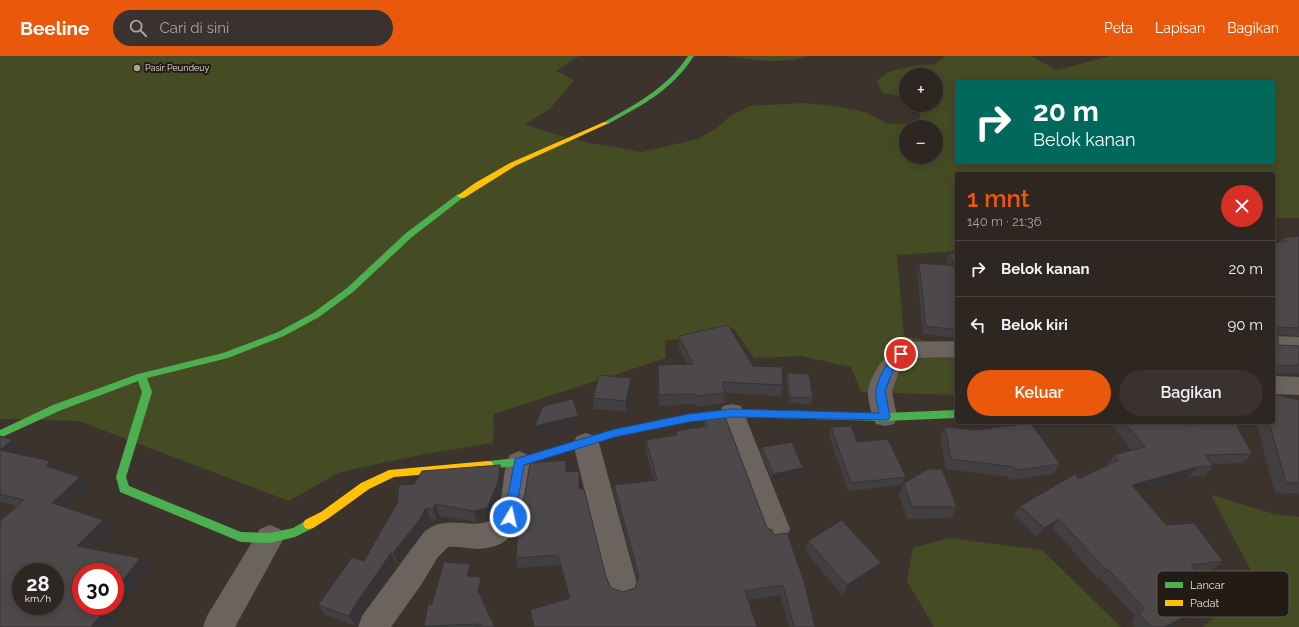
<!DOCTYPE html>
<html lang="id">
<meta charset="utf-8">
<style>
body{margin:0;font-family:Raleway,sans-serif;background:#39322e;color:#f1f3f6;height:100vh;display:flex;flex-direction:column;font-size:15px;white-space:nowrap}
*{box-sizing:border-box;margin:0}
p{font-size:13px;color:#a7a5a5}
.icon{flex:none;width:22px;height:22px;fill:none;stroke:currentColor;stroke-width:2;stroke-linecap:round;stroke-linejoin:round}
.map{position:relative;flex:1;overflow:hidden}
.details{position:absolute;left:955px;top:116px;width:320px;height:252px;display:flex;flex-direction:column;background:#2d2621;border-radius:4px;box-shadow:0 2px 10px #0003,0 0 0 1px #48433f}
.details>*{flex:none}
.top-card{position:absolute;left:955px;top:24px;width:320px;height:84px;border-radius:4px;box-shadow:0 2px 10px #0003,0 0 0 1px #48433f;background:#00695c;color:#fff;overflow:hidden}
.buttons{position:absolute;left:899px;top:12px;display:grid;gap:8px}
.buttons a{display:grid;place-items:center;width:44px;height:44px;border-radius:50%;background:#2d2621;box-shadow:0 2px 10px #0003,0 0 0 1px #48433f;font-size:20px}
.speed{position:absolute;left:12px;top:507px;display:flex;gap:8px;font-size:20px;font-weight:700;text-align:center}
.speed>*{display:grid;place-content:center;width:52px;height:52px;border-radius:50%;background:#2d2621;box-shadow:0 2px 10px #0003,0 0 0 1px #48433f;line-height:1}
.speed small{font-size:10px;font-weight:400}
.speed .limit{border:6px solid #d22;background:#fff;color:#111}
.pin{position:absolute;display:grid;place-items:center;width:34px;height:34px;color:#fff;margin:-17px;border:2px solid #fff;border-radius:50%;box-shadow:0 1px 4px #0007}
.me{position:absolute;width:44px;margin:-22px;rotate:9deg;stroke-linejoin:round;filter:drop-shadow(0 0 3px #0008)}
.turn{display:flex;align-items:center;gap:14px;height:84px;padding:0 12px;font-size:18px}
.turn .icon{width:52px;height:52px;stroke-width:2.5}
.turn b{display:block;font-size:28px;line-height:34px}
.round{display:grid;place-items:center;flex:none;width:42px;height:42px;border-radius:21px;background:#39322e}
.overview{display:flex;align-items:center;justify-content:space-between;height:68px;padding:0 12px}
h1{font-size:24px;font-weight:600;line-height:30px;color:#ea580c}
.cta{display:flex;gap:8px;margin-top:auto;padding:8px 12px}
.cta a{flex:1;height:46px;border-radius:24px;background:#ea580c;color:#fff;font-size:16px;font-weight:600;line-height:46px;text-align:center}
.cta a+a{background:#39322e;color:#f1f3f6}
ul{padding:0;list-style:none}
li{display:flex;align-items:center;gap:12px;height:56px;padding:0 12px;border-top:1px solid #48433f}
li div{flex:1}
li b{display:block;font-size:15px}
li em{font-style:normal}
header{display:flex;align-items:center;gap:24px;box-sizing:border-box;height:56px;padding:0 20px;background:#ea580c;color:#fff}
header strong{font-size:19px}
nav{display:flex;gap:22px;margin-inline-start:auto;font-size:14px}
.search{width:280px;height:36px;background:#39322e;display:flex;align-items:center;gap:10px;box-sizing:border-box;padding:0 14px;border-radius:22px;color:#a7a5a5;font-size:15px}
.map>svg:first-child{display:block}
</style>
<header>
<strong>Beeline</strong>
<div class="search"><svg class="icon" aria-label="search" viewBox="0 0 24 24"><circle cx="10" cy="10" r="6"/><path d="M15 15l6 6"/></svg>Cari di sini</div>
<nav><a>Peta</a><a>Lapisan</a><a>Bagikan</a></nav>
</header>
<div class="map">
<svg width="1299" height="571" viewBox="0 0 1299 571">
<rect width="100%" height="100%" fill="#3c332c"/>
<g fill="#454c24" fill-rule="evenodd">
<path d="M0 0H579L556 15 574 24 550 53 525 68 544 75 589 87 642 96 698 83 717 72 730 60 750 50 805 47 835 50 865 56 888 68H919L920 55 915 49H936V19H906V41L882 37 877 25 888 16 911 10 935 8 946 0H1031L1057 14 1110 0H1299V162H1273V118H957V195L897 199 904 280 957 292V339L861 336 851 311 801 300 754 302 734 273 665 285 666 302 494 358 493 387 425 398 340 416 289 445 79 365 0 363ZM957 26H1273V106H957ZM906 71H936V101H906Z"/>
<path d="M727 0H809C782 9 755 4 727 0Z"/>
<polygon points="1211,439 1274,458 1299,461 1299,571 1203,571 1256,524"/>
<polygon points="949,482 1042,494 1121,571 934,571 907,525 913,492"/>
</g>
<g fill="none" stroke-linecap="round" stroke-linejoin="round">
<g fill="#6b635d" fill-rule="evenodd">
<polygon points="1273,280 1299,281 1299,297 1273,296"/>
<path d="M957 285V301L911 302 899 316 892 335 897 361 894 368 885 370 876 368C872 360 867 344 868 334 871 318 889 291 905 286Z"/>
<polygon points="1273,320 1299,321 1299,339 1273,338"/>
<polygon points="732,348 741,350 744,357 790,473 786,482 776,485 766,482 762,473 720,357 723,350"/>
<path d="M1153 366H1220L1217 373C1198 379 1175 379 1156 373Z"/>
<polygon points="586,377 595,380 599,387 638,531 634,541 623,545 612,541 608,531 573,387 577,380"/>
<path d="M519 395 528 399C534 410 530 425 528 437 524 467 512 492 479 493 468 493 458 490 448 491L438 501 421 529 391 571H358L362 560 424 476C449 456 472 476 493 463 506 444 500 419 510 399Z"/>
<polygon points="270,469 280,473 284,482 235,571 203,571 207,560 260,473"/>
</g>
<g fill="#4caf50" fill-rule="evenodd">
<path d="M688 0H694C671 35 644 48 608 68H604V66C636 48 667 32 688 0Z"/>
<polygon points="458,138 461,138 465,140 412,181 353,236 319,261 284,280 228,302 147,322 152,336 126,421 129,430 241,476 270,477 293,472 309,463 313,464 315,468 313,472 295,481 270,487 241,486 120,436 116,421 142,336 138,325 59,355 0,382 0,374 53,349 138,318 223,297 278,276 313,257 347,232 406,177"/>
<polygon points="732,353 885,357 957,354 957,362 885,365 732,361 689,366 615,381 519,410 488,413 484,412 483,409 484,406 488,405 519,402 615,373 689,358"/>
</g>
<g fill="#ffc107" fill-rule="evenodd">
<polygon points="604,66 609,67 515,110 464,142 461,142 457,140 475,127 510,107"/>
<polygon points="488,405 492,406 493,409 492,412 488,413 394,421 369,433 329,462 313,472 309,473 305,472 303,468 305,464 321,456 361,427 389,414"/>
</g>
</g>
<g fill="#423f40">
<polygon points="1299,180 1299,280 1278,279 1278,289 1299,290 1299,317 1273,318 1273,187 1279,186 1282,182"/>
<polygon points="949,197 957,197 957,282 923,278 917,214 919,207 949,209 946,205"/>
<polygon points="679,280 753,310 783,329 781,340 725,337 724,347 696,351 695,348 659,350 658,320 658,309 687,308 679,291"/>
<polygon points="787,317 813,342 811,348 789,347 786,323"/>
<polygon points="631,322 631,334 626,356 594,353 593,342"/>
<polygon points="1299,344 1299,438 1275,437 1256,366 1273,366"/>
<polygon points="704,360 767,472 774,479 815,571 789,571 780,539 748,544 569,542 560,509 518,512 516,502 567,416 580,426 580,433 606,521 611,532 623,536 635,532 638,524 615,440 614,429 654,424 646,395 646,384 676,379 676,375 703,371"/>
<polygon points="1116,366 1172,366 1252,398 1243,407 1212,408 1213,410 1205,420 1189,421 1137,435 1166,469 1223,505 1213,514 1198,516 1190,527 1173,532 1196,555 1186,564 1172,571 1135,571 1131,566 1135,560 1100,522 1098,523 1052,472 1037,481 1014,459 1020,450 1107,409 1114,399 1132,395 1113,370"/>
<polygon points="831,371 857,386 906,421 902,429 848,435 829,380"/>
<polygon points="945,371 1060,408 1054,418 1011,424 1008,421 946,413 940,381"/>
<polygon points="0,380 12,384 23,395 19,398 59,414 90,432 68,452 103,464 114,474 95,494 140,502 150,513 119,554 122,557 111,571 0,571 17,450 0,446"/>
<polygon points="762,391 803,412 802,418 772,424 761,397"/>
<polygon points="503,420 500,437 490,463 477,466 439,460 437,464 430,463 425,474 399,508 396,507 361,559 356,570 325,559 318,549 364,505 397,447"/>
<polygon points="904,427 957,451 951,462 907,463 899,439"/>
<polygon points="808,485 881,507 877,518 843,540 805,495"/>
<polygon points="472,515 471,521 481,521 483,528 480,540 495,571 425,571 424,570 432,548"/>
</g>
<g fill="#363334">
<polygon points="631,322 631,334 626,356 626,345"/>
<polygon points="578,360 579,372 537,382 535,370"/>
<polygon points="12,384 23,395 11,405 0,394"/>
<polygon points="566,404 567,415 567,427 566,416"/>
<polygon points="50,405 61,416 46,410"/>
<polygon points="500,409 503,420 500,437 490,463 477,466 473,455"/>
<polygon points="1197,411 1189,421 1125,439 1132,429"/>
<polygon points="803,412 802,418 772,424 773,418"/>
<polygon points="579,415 580,426 580,444 579,433"/>
<polygon points="80,421 90,432 63,458 52,447"/>
<polygon points="435,448 439,460 437,464 433,453"/>
<polygon points="426,452 430,463 425,474 399,508 393,497"/>
<polygon points="1059,463 1052,472 1037,481 1044,472"/>
<polygon points="103,464 114,474 88,501 77,490"/>
<polygon points="391,497 396,507 361,559 356,570 349,560 355,549"/>
<polygon points="140,502 150,513 119,554 122,557 111,571 91,571 108,550 115,550 115,535"/>
<polygon points="881,507 877,518 843,540 847,529"/>
<polygon points="470,508 472,515 469,527 467,520"/>
<polygon points="1108,513 1100,522 1098,523 1106,514"/>
<polygon points="1199,518 1190,527 1159,536 1168,527"/>
<polygon points="481,521 483,528 480,542 478,535"/>
<polygon points="1196,555 1186,564 1172,571 1164,571"/>
</g>
<g fill="#4d494a" stroke="#363334" fill-rule="evenodd">
<polygon points="1299,180 1299,272 1278,271 1278,289 1299,290 1299,309 1273,310 1273,187 1287,185 1282,182"/>
<polygon points="949,197 957,197 957,274 926,270 919,207 955,210"/>
<polygon points="728,269 753,310 782,311 783,329 722,326 725,337 697,340 696,338 659,339 658,309 693,308 679,280"/>
<polygon points="787,317 809,318 813,342 790,341"/>
<polygon points="599,319 631,322 626,345 593,342"/>
<polygon points="1273,338 1299,344 1299,427 1286,427 1269,366 1273,366"/>
<polygon points="573,343 578,360 535,370 543,350"/>
<polygon points="724,358 767,472 772,474 774,479 787,477 804,525 815,571 794,571 783,529 745,535 757,571 534,571 530,554 570,542 558,499 516,502 519,456 525,438 530,407 566,404 566,416 579,415 579,433 584,433 606,521 611,532 623,536 635,532 639,520 614,429 657,424 646,384 677,379 676,375 707,370 704,360"/>
<polygon points="1124,366 1172,366 1186,369 1210,368 1220,366 1235,366 1252,398 1205,399 1213,410 1197,411 1132,429 1166,469 1194,467 1223,505 1191,509 1199,518 1168,527 1196,555 1164,571 1152,571 1139,558 1144,552 1108,513 1106,514 1059,463 1044,472 1020,450 1075,418 1078,423 1119,404 1114,399 1145,391"/>
<polygon points="1031,367 1060,408 1017,414 1014,411 951,403 945,371 975,374"/>
<polygon points="851,370 857,386 888,383 906,421 851,427 831,371"/>
<path d="M0 380 12 384 0 394 50 405 46 410 80 421 52 447 103 464 77 490 140 502 115 535V516H81V550H108L91 571H0V465L24 444 0 438ZM21 516H55V550H21Z"/>
<polygon points="792,386 803,412 773,418 762,391"/>
<polygon points="500,409 498,426 487,452 473,455 435,448 433,453 426,452 420,463 393,497 391,497 355,549 349,560 318,549 352,501 364,505 397,447 399,429 414,428 422,415"/>
<polygon points="928,413 942,413 957,451 912,451 904,427"/>
<polygon points="842,464 881,507 847,529 808,485"/>
<polygon points="444,506 470,508 467,520 481,521 478,535 495,571 476,571 482,568 424,570 428,548 432,548"/>
</g>
<path fill="#1a73e8" stroke="#114b97" d="M901 295 906 298 893 314 885 335 890 361 888 364 732 361 689 366 615 381 524 409 515 461 514 464 510 466 506 464 504 461 515 403 615 373 689 358 732 353 879 357C878 350 875 341 876 335 877 324 890 298 901 295Z"/>
<circle fill="#aca29a" stroke="#231b16" stroke-width="1.5" cx="137" cy="12" r="4"/>
<g text-anchor="middle" dominant-baseline="central" stroke-width="4" stroke-linejoin="round" paint-order="stroke">
<g font-size="9" fill="#e9ded6" stroke="#231b16" text-anchor="start">
<text x="145" y="12">Pasir Peundeuy</text>
</g>
</g>
<rect x="1157" y="515" width="132" height="46" rx="6" fill="#231b16" stroke="#5e5650" stroke-width="1"/>
<rect x="1165" y="526" width="18" height="6" fill="#4caf50"/>
<rect x="1165" y="544" width="18" height="6" fill="#ffc107"/>
<g font-size="11" fill="#e9ded6">
<text x="1190" y="533">Lancar</text>
<text x="1190" y="551">Padat</text>
</g>
</svg>
<div class="buttons">
<a>+</a>
<a>−</a>
</div>
<div class="speed"><div>28<small>km/h</small></div><div class="limit">30</div></div>
<div class="pin" style="left:901px;top:298px;background:#d93025"><svg class="icon" aria-label="arrive" viewBox="0 0 24 24"><path d="M6 21V4h12l-3 4 3 4H6"/></svg></div>
<svg class="me" style="left:510px;top:461px" viewBox="-20 -20 40 40"><circle r="17" fill="#1a73e8" stroke="#fff" stroke-width="3"/><path d="M0-11L8 9 0 5-8 9z" fill="#fff"/></svg>
<div class="top-card">
<div class="turn"><svg class="icon" aria-label="right" viewBox="0 0 24 24"><path d="M7 20v-9h11M14 6l5 5-5 5"/></svg><div><b>20 m</b>Belok kanan</div></div>
</div>
<section class="details">
<div class="overview"><div><h1>1 mnt</h1><p>140 m · 21:36</p></div><a class="round" style="background:#d93025;color:#fff"><svg class="icon" aria-label="close" viewBox="0 0 24 24"><path d="M6 6l12 12M18 6L6 18"/></svg></a></div>
<ul>
<li><svg class="icon" aria-label="right" viewBox="0 0 24 24"><path d="M7 20v-9h11M14 6l5 5-5 5"/></svg><div><b>Belok kanan</b></div><em>20 m</em></li>
<li><svg class="icon" aria-label="left" viewBox="0 0 24 24"><path d="M17 20v-9H6M10 6l-5 5 5 5"/></svg><div><b>Belok kiri</b></div><em>90 m</em></li>
</ul>
<div class="cta"><a>Keluar</a><a>Bagikan</a></div>
</section>
</div>
